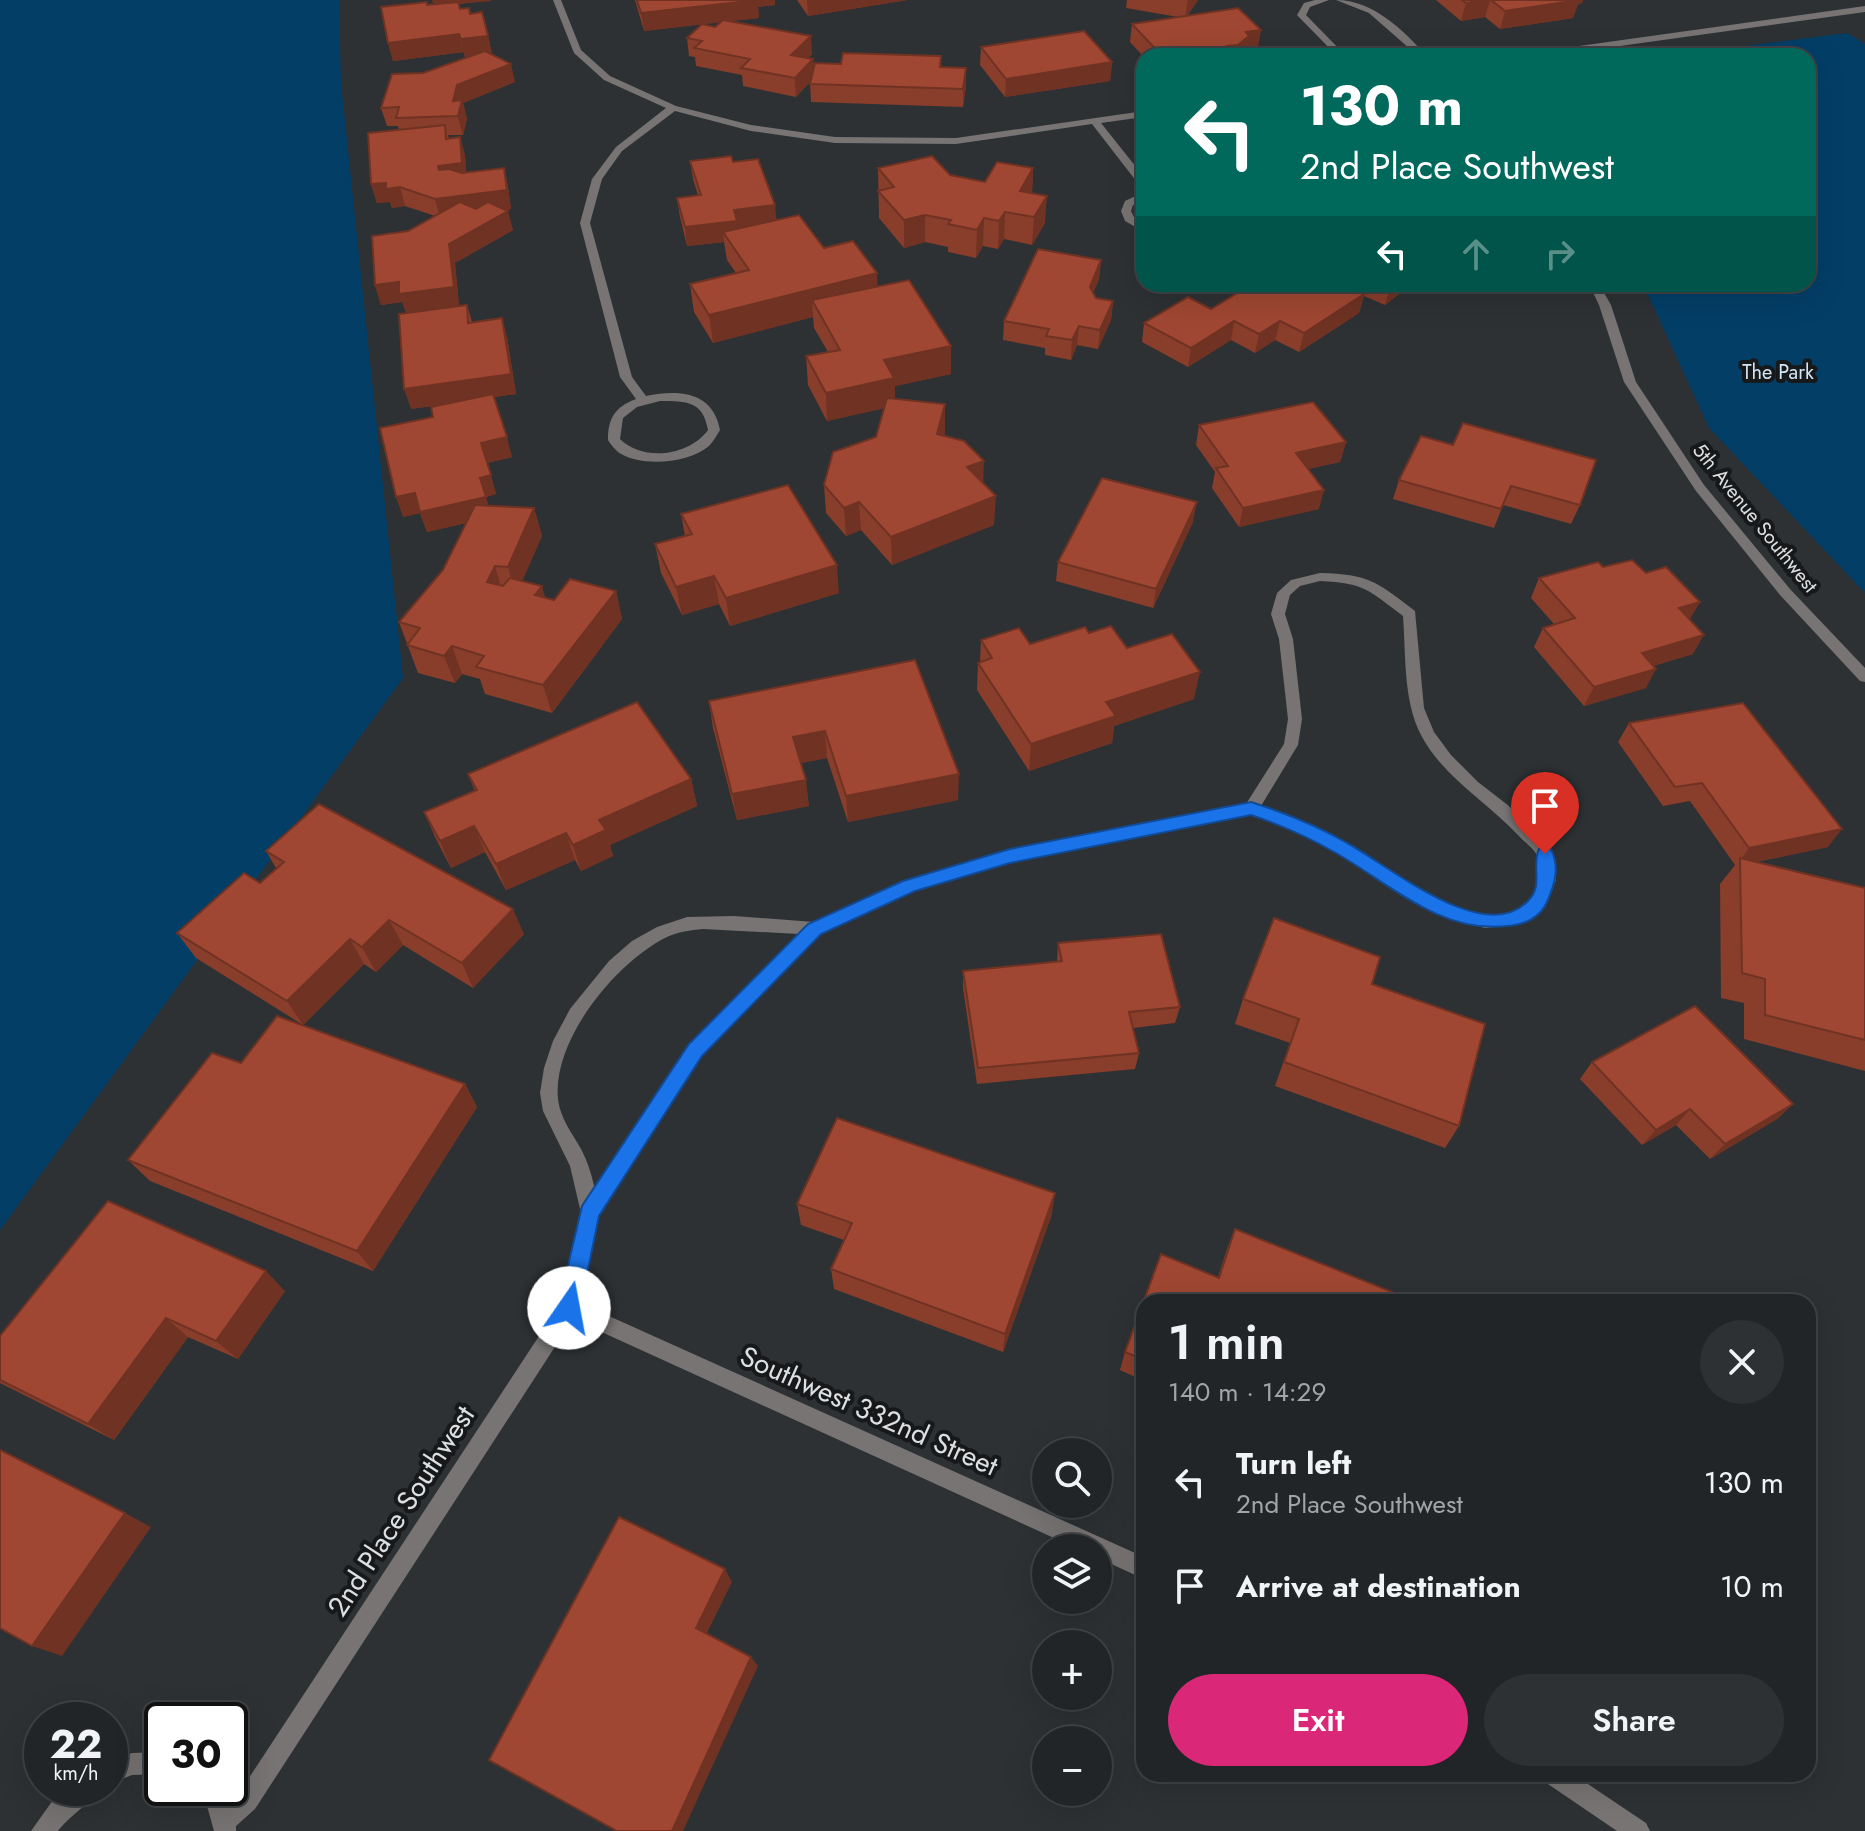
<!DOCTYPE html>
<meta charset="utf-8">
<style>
body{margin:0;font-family:Jost,sans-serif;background:#2e3133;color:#f1f3f6;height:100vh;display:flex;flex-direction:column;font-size:30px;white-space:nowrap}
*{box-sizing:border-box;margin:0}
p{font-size:26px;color:#a2a5a7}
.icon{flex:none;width:44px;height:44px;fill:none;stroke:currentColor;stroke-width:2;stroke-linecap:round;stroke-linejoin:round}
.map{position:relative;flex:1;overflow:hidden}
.side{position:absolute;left:1136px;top:1294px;width:680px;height:488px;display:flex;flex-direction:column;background:#222527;border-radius:24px;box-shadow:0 8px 32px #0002,0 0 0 2px #3f4244}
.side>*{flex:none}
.banner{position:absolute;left:1136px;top:48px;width:680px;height:244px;border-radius:24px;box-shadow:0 8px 32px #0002,0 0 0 2px #3f4244;background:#00695c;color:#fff;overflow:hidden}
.controls{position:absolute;left:1032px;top:1438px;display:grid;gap:16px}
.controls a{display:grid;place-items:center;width:80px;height:80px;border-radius:50%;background:#222527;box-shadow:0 8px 32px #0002,0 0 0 2px #3f4244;font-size:40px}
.speed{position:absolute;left:24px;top:1702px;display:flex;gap:16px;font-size:40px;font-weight:700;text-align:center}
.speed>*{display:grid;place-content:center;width:104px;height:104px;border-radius:50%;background:#222527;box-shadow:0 8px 32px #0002,0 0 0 2px #3f4244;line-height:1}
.speed small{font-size:20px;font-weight:400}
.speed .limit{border:4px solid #111;border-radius:12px;background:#fff;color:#111}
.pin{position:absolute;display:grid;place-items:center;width:68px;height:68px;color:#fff;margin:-82px -34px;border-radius:50% 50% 50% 0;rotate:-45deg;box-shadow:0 0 8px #0007}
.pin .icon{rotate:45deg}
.me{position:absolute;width:88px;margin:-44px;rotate:12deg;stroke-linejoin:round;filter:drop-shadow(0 0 6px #0008)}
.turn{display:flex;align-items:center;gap:28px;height:168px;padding:0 32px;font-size:36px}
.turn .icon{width:104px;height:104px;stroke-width:2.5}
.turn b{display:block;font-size:56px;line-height:68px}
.lanes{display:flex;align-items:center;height:76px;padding:0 32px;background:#0003;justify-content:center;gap:40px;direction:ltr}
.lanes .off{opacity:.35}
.round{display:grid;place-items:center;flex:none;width:84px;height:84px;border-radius:42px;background:#2e3133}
.summary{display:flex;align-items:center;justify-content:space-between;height:136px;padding:0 32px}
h1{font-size:48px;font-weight:600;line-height:60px}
.cta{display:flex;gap:16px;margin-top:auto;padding:16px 32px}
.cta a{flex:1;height:92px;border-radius:48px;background:#db2777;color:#fff;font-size:32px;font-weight:600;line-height:92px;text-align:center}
.cta a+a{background:#2e3133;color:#f1f3f6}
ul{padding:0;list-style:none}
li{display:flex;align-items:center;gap:24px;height:104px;padding:0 32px}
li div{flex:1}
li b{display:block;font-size:30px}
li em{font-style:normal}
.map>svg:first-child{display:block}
</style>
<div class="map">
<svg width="1865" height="1831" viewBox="0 0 1865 1831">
<rect width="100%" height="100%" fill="#2d3134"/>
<g fill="#033e67">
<polygon points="0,0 339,0 341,83 403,678 0,1230"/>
<polygon points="1847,33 1865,44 1865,593 1709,428 1643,284 1808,284 1808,56 1667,56"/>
</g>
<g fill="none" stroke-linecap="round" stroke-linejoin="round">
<g fill="#777473" fill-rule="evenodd">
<path d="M553 0H561L581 50 610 76 676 106 751 125 835 137 956 138 1144 111V117L1101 123 1144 177V187L1140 186 1092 124 956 144 835 143 751 131 675 111 622 151 602 179 590 223 632 377 646 396C680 389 713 392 720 430 717 435 713 442 709 446 689 463 644 467 621 454 616 451 611 445 608 440 608 418 615 407 636 399L620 377 580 223 592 179 616 147 666 108 604 80 574 53ZM660 401C687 401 703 401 708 430 689 456 643 462 620 439L623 418 637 407Z"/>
<polygon points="1315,0 1329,0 1310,7 1306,15 1346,56 1337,56 1297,15 1304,3"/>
<path d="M1336 0C1373 0 1403 30 1427 56H1418L1369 13Z"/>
<polygon points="1865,6 1865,12 1548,56 1525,56 1529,53"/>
<polygon points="1144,192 1144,199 1133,205 1131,211 1134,217 1144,224 1144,232 1125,221 1121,211 1125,201"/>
<polygon points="1589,284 1599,284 1611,305 1636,382 1704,485 1790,589 1865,668 1865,682 1860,681 1780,595 1696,491 1624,382 1599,305"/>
<path d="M1320 573C1369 574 1377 582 1415 611L1424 708 1434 732 1451 755 1478 782 1509 806 1553 854 1556 880 1543 909 1520 924 1485 928 1440 915 1337 852 1288 826 1251 815 1010 862 915 891 821 934 701 1055 599 1216 580 1303 1144 1557V1579L1098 1558V1548H1076L573 1319 255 1809 236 1826V1831H214L207 1806 194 1788H222L229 1801 239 1793 560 1304 581 1213 570 1166 543 1111 540 1093 544 1068 553 1041 570 1009 609 961 632 941 657 927 687 917 734 916 814 922 904 882 1010 850 1246 804 1284 744 1288 719 1279 639 1271 614 1277 593 1291 580ZM1320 581C1365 583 1368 590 1403 616 1406 655 1403 700 1421 735 1443 777 1486 801 1518 835 1523 841 1535 849 1538 857 1543 872 1539 892 1528 902 1507 922 1473 913 1448 905 1428 898 1408 881 1391 870 1348 844 1308 821 1261 806L1298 745 1302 719 1293 639 1285 614 1290 595 1300 586ZM703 929 799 934 689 1045 595 1190C592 1176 588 1162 581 1149 572 1133 560 1118 558 1099 552 1040 616 962 667 937 678 932 690 930 703 929Z"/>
<polygon points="162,1752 162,1774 132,1775 110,1784 110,1762 132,1753"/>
<polygon points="1541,1774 1573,1774 1646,1823 1650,1831 1617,1831 1545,1782"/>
<path d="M67 1788H97C90 1805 69 1816 58 1831H31L53 1800Z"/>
</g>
</g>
<g fill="#893d2b">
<polygon points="432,0 491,0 459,4 460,9 470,14 488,36 492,54 515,82 463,103 467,119 463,135 448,135 449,138 460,137 465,156 466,172 504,168 508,187 511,209 505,210 513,230 455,263 459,306 467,305 472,322 507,337 516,394 494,397 512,457 487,463 496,494 486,497 488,505 534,508 542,536 522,581 545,598 554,600 616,591 622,619 552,713 485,694 480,679 462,674 455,683 418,673 399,622 443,570 466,523 427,532 420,513 403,517 433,417 445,404 411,409 432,309 402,302 381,305 375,285 408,231 435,216 405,206 392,208 390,202 377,203 371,184 399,130 398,126 387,126 381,108 423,73 468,57 465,57 464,52 393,61 388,43 434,4"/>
<polygon points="635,0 775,0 775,5 758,7 759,18 731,21 812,54 808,58 813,59 814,69 841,64 941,56 941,67 966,86 963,107 811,102 810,82 796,97 743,86 742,75 696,66 695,57 689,56 687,38 715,27 720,22 644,31"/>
<polygon points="797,0 907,0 808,16"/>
<polygon points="1127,0 1198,0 1187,16 1258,48 1247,50 1246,54 1244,56 1144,56 1144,57 1130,42 1132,24 1178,17 1126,8"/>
<polygon points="1436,0 1583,0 1582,3 1578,4 1573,18 1500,29 1485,17 1461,21"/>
<polygon points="981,47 1112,62 1110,81 1005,97 980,65"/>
<polygon points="690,161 733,162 776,220 824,248 878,287 951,374 895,386 895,399 945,404 944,436 983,484 994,525 892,565 861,530 846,536 826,513 824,485 876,437 884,408 827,421 808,385 806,356 828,352 814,328 813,317 713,343 694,312 690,284 736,273 727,260 724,242 687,246 680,217 677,198 698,195 693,179"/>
<polygon points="878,168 950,175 985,182 1033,168 1032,193 1045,223 1032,245 1004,239 998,249 983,246 976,258 948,252 948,247 925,242 904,248 879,218"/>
<polygon points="1101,260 1099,279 1093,293 1096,298 1113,301 1111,320 1098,349 1077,345 1071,360 1045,355 1045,348 1003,340 1004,321"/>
<polygon points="1252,284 1412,284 1385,305 1364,296 1359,313 1299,352 1275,340 1255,353 1231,340 1188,367 1142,342 1144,323 1211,309"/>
<polygon points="1199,425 1346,442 1340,462 1308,469 1319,509 1239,527 1212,488 1215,472 1196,445"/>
<polygon points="1453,445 1580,505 1571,524 1503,505 1494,528 1393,499 1399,480"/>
<polygon points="681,514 839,593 730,626 719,604 682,615 661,573 655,544 685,536"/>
<polygon points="1193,522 1153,608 1056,581 1058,562"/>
<polygon points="1603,567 1690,620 1693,654 1653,666 1646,688 1584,706 1534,647 1543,628 1554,624 1531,598 1539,578"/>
<polygon points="1089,633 1127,648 1194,699 1114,726 1112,743 1029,771 977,690 978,663 980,662 981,640 1030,644"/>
<polygon points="915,660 958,800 848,822 827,758 801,763 809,806 737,820 713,728 709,701"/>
<polygon points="1629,723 1828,847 1756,862 1865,888 1865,1071 1744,1039 1744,1003 1721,998 1720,884 1735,865 1690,801 1663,806 1618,742"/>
<polygon points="468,774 691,779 697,806 610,845 613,856 581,871 575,860 506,890 485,852 451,868 436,839 424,812 475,791"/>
<polygon points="266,851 524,934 473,988 403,945 376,972 364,964 303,1025 196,958 177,933 260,883 276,868"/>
<polygon points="1058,943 1180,1007 1175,1023 1133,1028 1139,1053 1135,1069 977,1084 963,988 963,971 1057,962"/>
<polygon points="1372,984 1459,1126 1445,1148 1275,1086 1290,1043 1235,1024 1243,999"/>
<polygon points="1592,1062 1793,1104 1777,1119 1710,1159 1676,1125 1642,1145 1580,1079"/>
<polygon points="241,1063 465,1084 477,1107 373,1271 150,1181 128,1160"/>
<polygon points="797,1204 1052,1214 1003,1352 834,1289 831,1269 844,1240 801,1225"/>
<polygon points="1235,1229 1412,1300 1412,1302 1144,1302 1144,1381 1120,1370 1125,1352 1161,1254 1218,1277 1227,1249"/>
<polygon points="285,1291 238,1359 188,1337 114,1440 0,1383 0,1336"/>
</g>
<g fill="#6f3223">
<polygon points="432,0 491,0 491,1 434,6"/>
<polygon points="754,0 775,0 775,5 758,7 759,18 644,31 641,13"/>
<polygon points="807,0 907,0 808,16"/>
<polygon points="1188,0 1198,0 1185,18"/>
<polygon points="1485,0 1490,0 1485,17 1461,21 1466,3"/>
<polygon points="1560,0 1583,0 1582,3 1578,4 1573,18 1500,29 1505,11"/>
<polygon points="1261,30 1258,48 1247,50 1246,54 1244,56 1205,56 1205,54 1227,46 1246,32"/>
<polygon points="459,34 464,52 393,61 388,43"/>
<polygon points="488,36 492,54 465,57 461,39"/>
<polygon points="811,36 812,54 792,73 791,55"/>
<polygon points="1201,50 1201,56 1166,56"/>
<polygon points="813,59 814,77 796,97 795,78"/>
<polygon points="1112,62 1110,81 1005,97 1006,79"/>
<polygon points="511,64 515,82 463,103 467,119 463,135 453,101 457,85"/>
<polygon points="966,68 966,86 963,107 963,89"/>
<polygon points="460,137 465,156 467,182 443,185 438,166"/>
<polygon points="504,168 508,187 511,209 440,218 435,199"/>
<polygon points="1033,168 1032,196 1020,191"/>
<polygon points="386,183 400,187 405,206 392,208 390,202 377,203 371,184"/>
<polygon points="1047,196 1045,223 1032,245 1034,217"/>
<polygon points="775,205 777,224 723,232 724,242 687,246 685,227 734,210"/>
<polygon points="508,211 513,230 455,263 459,306 406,313 402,302 381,305 375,285"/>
<polygon points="1005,212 1004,239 998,249 999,221"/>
<polygon points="925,215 925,242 904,248 904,220"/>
<polygon points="984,218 983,246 976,258 977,230"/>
<polygon points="1101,260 1099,279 1088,306 1090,287"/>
<polygon points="877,273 878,301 812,300 813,317 713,343 709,315"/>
<polygon points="1391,284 1412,284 1385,305"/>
<polygon points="1364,294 1359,313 1299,352 1304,333"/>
<polygon points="1113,301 1111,320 1098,349 1100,330"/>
<polygon points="502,318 507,337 516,394 411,409 404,389"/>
<polygon points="1234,321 1231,340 1188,367 1191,348"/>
<polygon points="1280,321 1275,340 1255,353 1259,334"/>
<polygon points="1079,326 1077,345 1071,360 1072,340"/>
<polygon points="951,346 951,374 895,386 895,406 827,421 826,393 884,360"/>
<polygon points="945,404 945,433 937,463 937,434"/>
<polygon points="507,437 512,457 487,463 481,443"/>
<polygon points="1346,442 1340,462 1292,472 1296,453"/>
<polygon points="984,461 983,489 967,467"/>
<polygon points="491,475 496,494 486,497 492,517 427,532 420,513 403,517 396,497"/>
<polygon points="1324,490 1319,509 1239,527 1243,508"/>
<polygon points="996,496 994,525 892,565 891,537"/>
<polygon points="859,502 861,530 846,536 844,508"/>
<polygon points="1197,502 1193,522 1153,608 1156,589"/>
<polygon points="534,508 542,536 516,595 508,567"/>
<polygon points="837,565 839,593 730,626 726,598"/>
<polygon points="495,566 503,594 487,582"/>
<polygon points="714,576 719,604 682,615 676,587"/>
<polygon points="542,586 550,614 535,595"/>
<polygon points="616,591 622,619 552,713 543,685"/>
<polygon points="1700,602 1689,621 1679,608"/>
<polygon points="1704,635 1693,654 1631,672 1642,653"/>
<polygon points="452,646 462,674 455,683 444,656"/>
<polygon points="1656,669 1646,688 1584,706 1594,687"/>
<polygon points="1200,672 1194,699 1114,726 1112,743 1029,771 1031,744 1106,702"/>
<polygon points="825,731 827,758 796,764 793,737"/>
<polygon points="959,774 958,800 848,822 846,796"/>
<polygon points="691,779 697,806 610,845 613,856 581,871 573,845 599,820"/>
<polygon points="806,780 809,806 737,820 732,794"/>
<polygon points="474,826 485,852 451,868 440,841"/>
<polygon points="1842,829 1828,847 1740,865 1740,861 1749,848"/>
<polygon points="566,833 575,860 506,890 496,864"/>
<polygon points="513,909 524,934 473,988 462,963"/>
<polygon points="389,920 403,945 376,972 362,947"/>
<polygon points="350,939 364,964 303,1025 287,1001"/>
<polygon points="465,1084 477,1107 373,1271 357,1251"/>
<polygon points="1793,1104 1777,1119 1710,1159 1725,1144"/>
<polygon points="1690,1109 1676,1125 1642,1145 1656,1130"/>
<polygon points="1055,1193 1052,1214 1003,1352 1005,1334"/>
<polygon points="266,1271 285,1291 238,1359 216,1341"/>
<polygon points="166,1318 188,1337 114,1440 88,1424"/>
<polygon points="125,1513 151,1527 62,1656 32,1646"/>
<polygon points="725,1569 732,1582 704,1639 696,1628"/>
<polygon points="751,1657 758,1666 683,1831 672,1831"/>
</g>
<g fill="#9f4732" stroke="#6f3223" stroke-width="2">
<polygon points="637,0 758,0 641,13"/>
<polygon points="1462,0 1485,0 1466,3"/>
<polygon points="1491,0 1579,0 1505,11"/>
<polygon points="427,2 427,5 458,2 460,9 469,8 470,14 482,12 488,36 461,39 459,34 388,43 381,7"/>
<polygon points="1238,8 1261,30 1246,32 1249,36 1238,45 1227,46 1231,50 1205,54 1201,50 1162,56 1132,24"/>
<polygon points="723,20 811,36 791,55 813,59 795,78 741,68 750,59 694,48 702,41 687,38 702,24 715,27"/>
<polygon points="1084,31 1112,62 1006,79 981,47"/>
<polygon points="485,51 511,64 457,85 453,101 462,100 458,116 396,118 399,107 381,108 392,74 423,73"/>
<polygon points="843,53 941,56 940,67 966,68 963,89 810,84 815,63 841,64"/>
<polygon points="445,125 446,139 460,137 462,163 438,166 439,170 449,169 462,173 504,168 507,190 435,199 400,187 386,189 386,183 371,184 368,133"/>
<polygon points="731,156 733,162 758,159 775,205 734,210 737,221 685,227 677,198 701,195 690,161"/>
<polygon points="932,156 950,175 985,182 997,162 1033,168 1020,191 1047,196 1034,217 1005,212 999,221 984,218 977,230 948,224 951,220 925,215 904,220 878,191 894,187 878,168"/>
<polygon points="460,202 476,209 488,202 508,211 449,244 454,287 399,294 399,282 375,285 372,236 408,231"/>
<polygon points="799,215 824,248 853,241 877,273 709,315 690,284 749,270 723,232"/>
<polygon points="1038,249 1101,260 1090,287 1096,298 1113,301 1100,330 1079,326 1072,340 1046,336 1049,329 1004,321"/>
<polygon points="909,280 951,346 884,360 894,378 826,393 806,356 840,350 812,300"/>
<polygon points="1252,284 1344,284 1364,294 1304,333 1280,321 1259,334 1234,321 1191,348 1144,323 1188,297 1211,309"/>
<polygon points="467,305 468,323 502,318 511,374 404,389 399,314"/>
<polygon points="493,394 507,437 481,443 491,475 480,478 486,497 420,512 415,493 396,497 380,428 433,417 431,407"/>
<polygon points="887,398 945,404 937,434 964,441 984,461 967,467 996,496 891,537 859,502 844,508 824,485 833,452 876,437"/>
<polygon points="1313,402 1346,442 1296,453 1324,490 1243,508 1216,468 1228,466 1199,425"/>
<polygon points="1463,423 1596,460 1580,505 1511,486 1501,509 1399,480 1421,436 1453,445"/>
<polygon points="1102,478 1197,502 1156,589 1058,562"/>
<polygon points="788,485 837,565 726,598 714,576 676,587 655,544 692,534 681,514"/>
<polygon points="475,505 534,508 508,567 495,566 487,582 503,586 510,578 542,586 535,595 554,600 570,579 616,591 543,685 476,667 484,656 452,646 444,656 407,645 420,628 399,622 443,570"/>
<polygon points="1632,560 1646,573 1666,567 1700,602 1679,608 1704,635 1642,653 1656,669 1594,687 1543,628 1575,618 1539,578 1598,562 1603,567"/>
<polygon points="1111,626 1127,648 1172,634 1200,672 1106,702 1116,716 1031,744 978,663 992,658 981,640 1019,628 1030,644 1085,627 1089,633"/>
<polygon points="915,660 959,774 846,796 825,731 793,737 806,780 732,794 709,701"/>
<polygon points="637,702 691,779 599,820 606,830 573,845 566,833 496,864 474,826 440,841 424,812 477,790 468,774"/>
<polygon points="1743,703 1842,829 1749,848 1702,783 1675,787 1629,723"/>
<polygon points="319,804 513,909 462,963 389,920 362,947 350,939 287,1001 177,933 244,873 260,883 284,862 266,851"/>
<polygon points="1740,858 1865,888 1865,1040 1765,1015 1765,979 1742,973"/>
<polygon points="1274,918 1380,957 1372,984 1485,1024 1459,1126 1284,1062 1299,1019 1243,999"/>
<polygon points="1161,934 1180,1007 1129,1012 1139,1053 978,1068 963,971 1062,961 1058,943"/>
<polygon points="1695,1006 1793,1104 1725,1144 1690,1109 1656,1130 1592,1062"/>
<polygon points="277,1016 465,1084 357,1251 128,1160 212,1053 241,1063"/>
<polygon points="837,1118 1055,1193 1005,1334 831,1269 852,1223 797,1204"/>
<polygon points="108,1201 266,1271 216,1341 166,1318 88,1424 0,1380 0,1336"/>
<polygon points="1235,1229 1412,1300 1412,1302 1144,1302 1144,1360 1125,1352 1161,1254 1219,1278"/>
<polygon points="0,1450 125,1513 32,1646 0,1628"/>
<polygon points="619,1517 725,1569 696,1628 751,1657 672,1831 617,1831 489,1760"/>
</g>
<path fill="#1a73e8" stroke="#114b97" stroke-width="2" d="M1251 802C1285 813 1316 825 1347 843 1388 865 1484 947 1528 901 1544 885 1531 866 1539 849H1551C1560 867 1555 884 1547 902 1540 918 1524 925 1507 926 1441 934 1390 884 1336 853 1308 837 1281 825 1251 815L1010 863 915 891 821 934 702 1056 599 1216 580 1308 577 1315 569 1318 561 1315 558 1308 582 1206 689 1044 808 924 903 881 1010 849Z"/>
<g text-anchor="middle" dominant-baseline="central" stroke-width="8" stroke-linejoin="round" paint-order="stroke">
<g font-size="20" fill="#d2e5f6" stroke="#17181a">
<text x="1778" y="372">The Park</text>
</g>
<g font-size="20" fill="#dde0e2" stroke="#17181a">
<text transform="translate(1755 518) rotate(51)">5th Avenue Southwest</text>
</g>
<g font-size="28" fill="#dde0e2" stroke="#17181a">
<text transform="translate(869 1411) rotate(24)">Southwest 332nd Street</text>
<text transform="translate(401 1511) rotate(-57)">2nd Place Southwest</text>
</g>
</g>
</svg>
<div class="controls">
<a><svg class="icon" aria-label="search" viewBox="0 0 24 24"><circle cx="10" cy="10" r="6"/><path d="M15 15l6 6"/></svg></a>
<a><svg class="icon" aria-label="layers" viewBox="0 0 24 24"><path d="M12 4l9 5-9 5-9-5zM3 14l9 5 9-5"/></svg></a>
<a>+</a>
<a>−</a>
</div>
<div class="speed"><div>22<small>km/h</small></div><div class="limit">30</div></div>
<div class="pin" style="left:1545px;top:854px;background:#d93025"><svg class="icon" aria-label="arrive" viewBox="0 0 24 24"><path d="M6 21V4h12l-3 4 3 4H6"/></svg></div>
<svg class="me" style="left:569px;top:1308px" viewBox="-20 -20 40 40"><circle r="19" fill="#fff"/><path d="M0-13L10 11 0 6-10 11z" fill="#1a73e8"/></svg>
<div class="banner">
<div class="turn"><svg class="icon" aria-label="left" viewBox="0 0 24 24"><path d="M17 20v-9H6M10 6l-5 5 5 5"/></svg><div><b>130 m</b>2nd Place Southwest</div></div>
<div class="lanes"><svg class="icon" aria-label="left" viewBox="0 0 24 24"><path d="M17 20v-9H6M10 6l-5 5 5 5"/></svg><svg class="icon off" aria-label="ahead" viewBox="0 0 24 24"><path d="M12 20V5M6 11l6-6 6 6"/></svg><svg class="icon off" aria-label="right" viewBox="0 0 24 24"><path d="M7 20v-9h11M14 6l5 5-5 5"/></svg></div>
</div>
<section class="side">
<div class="summary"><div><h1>1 min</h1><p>140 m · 14:29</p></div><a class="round"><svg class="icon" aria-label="close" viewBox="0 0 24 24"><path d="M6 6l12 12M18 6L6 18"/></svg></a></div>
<ul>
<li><svg class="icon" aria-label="left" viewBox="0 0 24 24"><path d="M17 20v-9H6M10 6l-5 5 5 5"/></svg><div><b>Turn left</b><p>2nd Place Southwest</p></div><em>130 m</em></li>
<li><svg class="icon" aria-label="arrive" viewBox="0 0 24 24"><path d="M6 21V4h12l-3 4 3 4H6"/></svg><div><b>Arrive at destination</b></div><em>10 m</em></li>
</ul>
<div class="cta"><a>Exit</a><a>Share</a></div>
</section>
</div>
